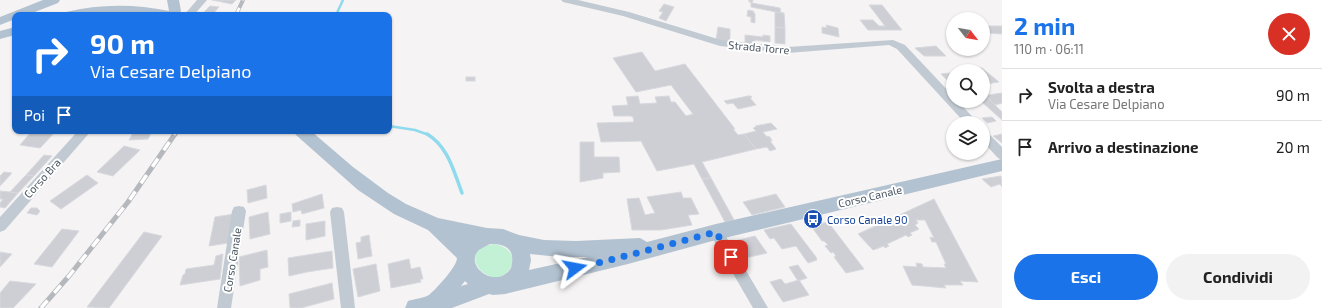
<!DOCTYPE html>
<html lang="it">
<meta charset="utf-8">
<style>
body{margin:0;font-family:"Exo 2",sans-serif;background:#f2f2f2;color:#222;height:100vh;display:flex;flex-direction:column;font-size:15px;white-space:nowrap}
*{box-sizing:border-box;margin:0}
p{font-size:13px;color:#767676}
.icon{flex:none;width:22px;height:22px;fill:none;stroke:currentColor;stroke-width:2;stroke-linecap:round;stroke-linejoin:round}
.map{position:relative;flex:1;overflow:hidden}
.side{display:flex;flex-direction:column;background:#fff;width:320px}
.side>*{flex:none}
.top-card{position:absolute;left:12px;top:12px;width:380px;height:122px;border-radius:8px;box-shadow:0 1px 3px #0004;background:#1a73e8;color:#fff;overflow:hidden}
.needle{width:26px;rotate:121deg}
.controls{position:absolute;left:946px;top:12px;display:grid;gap:8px}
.controls a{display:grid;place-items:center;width:44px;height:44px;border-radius:50%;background:#fff;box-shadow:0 1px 3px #0004;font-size:20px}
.pin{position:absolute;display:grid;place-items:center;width:34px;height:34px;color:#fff;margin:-17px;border-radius:8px;box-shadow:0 2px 6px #0006}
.me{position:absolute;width:44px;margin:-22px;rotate:77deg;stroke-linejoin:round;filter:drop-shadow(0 0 3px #0008)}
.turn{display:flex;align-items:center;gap:14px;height:84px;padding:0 12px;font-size:18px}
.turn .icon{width:52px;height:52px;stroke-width:2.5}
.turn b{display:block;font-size:28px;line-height:34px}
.then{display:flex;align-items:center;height:38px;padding:0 12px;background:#0003;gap:8px;font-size:15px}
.round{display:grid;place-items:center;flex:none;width:42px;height:42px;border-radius:21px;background:#f2f2f2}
.overview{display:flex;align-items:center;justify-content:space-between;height:68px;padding:0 12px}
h1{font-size:24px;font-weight:700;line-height:30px;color:#1a73e8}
.action{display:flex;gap:8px;margin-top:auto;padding:8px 12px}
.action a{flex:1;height:46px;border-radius:24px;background:#1a73e8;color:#fff;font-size:16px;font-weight:700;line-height:46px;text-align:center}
.action a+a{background:#f2f2f2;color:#222}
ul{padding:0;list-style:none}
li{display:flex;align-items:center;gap:12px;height:52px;padding:0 12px;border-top:1px solid #e0e0e0}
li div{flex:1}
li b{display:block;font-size:15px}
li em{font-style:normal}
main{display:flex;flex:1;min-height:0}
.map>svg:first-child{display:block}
</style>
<main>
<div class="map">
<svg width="1002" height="308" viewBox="0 0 1002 308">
<rect width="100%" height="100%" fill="#f5f3f3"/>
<path fill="#c3f1d5" d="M494 244C505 246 512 251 513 262 499 303 448 250 494 244Z"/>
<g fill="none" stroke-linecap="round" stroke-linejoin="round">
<g stroke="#90daee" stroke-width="2.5">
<polyline points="336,15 343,0"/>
<polyline points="389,126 415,130 429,135"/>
</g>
<path stroke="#90daee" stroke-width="3.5" d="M427 134C448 146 454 172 462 193"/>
</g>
<g fill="#cdcfd5" stroke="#d7d9de">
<polygon points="212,0 236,0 232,4"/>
<polygon points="749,0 753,0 752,3 780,8 781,13 751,7 751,2 749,2"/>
<polygon points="664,4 674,7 666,21 659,18 663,12 659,11"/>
<polygon points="869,5 882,5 902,30 868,30 860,20 873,20 879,26 885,26"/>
<polygon points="210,6 219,7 212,15 201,15"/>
<polygon points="748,10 753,11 755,14 755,23 751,22 751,17 747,16"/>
<polygon points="775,12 784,13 785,28 775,27"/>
<polygon points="826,25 838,28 839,37 822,33 822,27 827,28"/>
<polygon points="983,26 1002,26 1002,34 986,33 983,30"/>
<polygon points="718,27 730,29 730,42 716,40"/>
<polygon points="775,27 785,28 785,44 775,43"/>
<polygon points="745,35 763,37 763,35 770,36 770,42 755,40 756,45 745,44"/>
<polygon points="936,46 946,56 924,56 915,48"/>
<polygon points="642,52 655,71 685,64 735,129 733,129 738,135 744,134 756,149 702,162 711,178 702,179 694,164 657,171 641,141 601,142 597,123 634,122 633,117 631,116 614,116 612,106 628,105 626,97 638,96 640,104 657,103 655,97 669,96 671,102 675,102 686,116 693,114 671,85 636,92 613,58"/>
<polygon points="975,66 977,68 982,68 999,82 986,84 983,80 983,71 971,71 967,67"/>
<polygon points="949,73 953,75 953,84 950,83 941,74"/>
<rect x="466" y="77" width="9" height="4"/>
<polygon points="985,91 988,95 1002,93 1002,103 995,105 983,93 983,92"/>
<polygon points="983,93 1002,112 1002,120 982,102"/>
<polygon points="748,96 751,96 752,97 750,98 756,105 738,109 733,103 727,104 724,101"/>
<polygon points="992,117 996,121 987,123 982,118"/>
<polygon points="771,123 777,129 763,132 766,136 770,137 772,141 770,141 776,149 770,151 767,147 756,149 744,134 756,131 753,128 756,127 755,126"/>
<polygon points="32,131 59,131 56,131 40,148 20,145"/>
<polygon points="134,131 152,131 148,139 129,140"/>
<polygon points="1002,134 1002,143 993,136"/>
<polygon points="580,142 594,142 594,157 619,157 620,172 603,173 603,178 580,182"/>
<polygon points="124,146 140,150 113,176 97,172"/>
<polygon points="44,155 52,156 34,176 26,175"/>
<polygon points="4,172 12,173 0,186 0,176"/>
<polygon points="26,175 34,176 18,193 10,192"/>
<polygon points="87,175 98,183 61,209 50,201"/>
<polygon points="1001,176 1002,187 1000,184 991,187 982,179"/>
<polygon points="711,178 734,220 725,222 702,179"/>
<polygon points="266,185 267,198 248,203 247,190"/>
<polygon points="0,191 10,192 18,193 5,208 0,207 0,203 3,199 0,199"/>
<polygon points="681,192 683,198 691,198 699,214 688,215 692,225 661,230 632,230 627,199 639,198 645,215 655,213 647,197"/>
<polygon points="322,194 324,208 302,214 301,210 293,212 292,204"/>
<polygon points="776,194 785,207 752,215 743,202"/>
<polygon points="934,199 978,282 960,281 963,285 944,285 946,288 912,285 903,266 917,267 916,263 922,264 923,267 946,268 944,264 946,264 936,242 932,242 930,237 934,238 925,220 916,220 918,223 915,225 919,229 910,233 912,235 908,237 906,235 887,244 889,246 885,248 884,246 873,250 858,234"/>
<polygon points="31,208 37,208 40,211 37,215 27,213"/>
<polygon points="268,212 270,234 250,239 249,217"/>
<polygon points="291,212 291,221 280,223 280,214"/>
<polygon points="234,214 228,243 209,246 215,217"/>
<polygon points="300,220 300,226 292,227 293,221"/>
<polygon points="325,221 325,236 306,240 306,224"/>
<polygon points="828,222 864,269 846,273 834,257 836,256 833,252 831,253 825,246 828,245 824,241 822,241 811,226"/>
<polygon points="791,224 816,257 817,260 808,263 796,246 782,249 774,238 770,239 764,230"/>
<polygon points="62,229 79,231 52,267 34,264"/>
<polygon points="144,232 162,236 109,308 87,307"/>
<polygon points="369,235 372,256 358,259 356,243 361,242 361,237"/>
<polygon points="755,236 767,253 745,258 735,241"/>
<polygon points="267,250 268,267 260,269 260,280 240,286 239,257"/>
<polygon points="332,251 333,268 307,272 289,276 288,258"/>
<polygon points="0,252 12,254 0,267"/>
<polygon points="223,254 220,279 180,285 183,275 185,274 186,269 214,265 216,256"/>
<polygon points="409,259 411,269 420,267 423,279 420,279 421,282 391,288 388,264"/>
<polygon points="376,264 380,291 358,297 353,269"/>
<polygon points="798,265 800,268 807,278 798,281 789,267"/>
<polygon points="781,279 785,284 799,280 809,295 783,302 770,282"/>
<polygon points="10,281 36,284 13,308 0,308 0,293"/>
<polygon points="332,283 334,299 301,308 290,308 289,294"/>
</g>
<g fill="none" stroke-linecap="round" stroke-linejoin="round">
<g fill="#c1cad2" fill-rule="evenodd">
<polygon points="197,0 207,0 194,15 184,15"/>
<polygon points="561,0 578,0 629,12 721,40 788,47 893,40 905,45 953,96 953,101 958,101 978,123 965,123 897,49 889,45 788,53 720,46 623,16 563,2"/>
<polygon points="78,131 91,131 5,230 0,232 0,217"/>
<polygon points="983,131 987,132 1002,147 1002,160 998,158 983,142"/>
<polygon points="239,206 244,207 246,211 231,308 217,308 232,211 234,207"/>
<polygon points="337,207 342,208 344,212 355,308 341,308 330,212 332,208"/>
<polygon points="716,226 721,228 768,308 753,308 709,232 711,228"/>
</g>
<g fill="#b3c2d1" fill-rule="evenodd">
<polygon points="43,0 60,0 58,3 27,15 15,15 15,19 0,25 0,17"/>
<path d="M167 0H179L181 11 177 15 121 13 64 15 66 12C100 4 134 4 169 11Z"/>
<polygon points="15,27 15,35 0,39 0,31"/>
<path d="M293 131H311L353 167 388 193 406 204 438 218 487 228 503 229 519 235 544 240 576 241 640 238 647 242 716 224 1002 159V171L716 240 628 264 505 294 493 295 489 294 452 308H405L408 301C414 299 424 298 429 295 436 289 457 267 457 258L428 230 394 214 358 190 296 135ZM490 244C506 243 516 250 511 268 496 291 463 265 479 250 482 248 486 246 490 244ZM530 254 560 257H588L529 270 531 260ZM465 281 468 284 461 286Z"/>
</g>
<g stroke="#b5b8bd" stroke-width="4">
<g id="rail-far1">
<polyline points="236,15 243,0"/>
<polyline points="174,135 177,131"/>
</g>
</g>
<g stroke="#b5b8bd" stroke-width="5">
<polyline id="rail" points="41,308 69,276 128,202 175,134"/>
</g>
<use href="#rail-far1" stroke="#fff" stroke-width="2.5" stroke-dasharray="8" stroke-linecap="butt"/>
<use href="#rail" stroke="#fff" stroke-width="3.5" stroke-dasharray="10" stroke-linecap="butt"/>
</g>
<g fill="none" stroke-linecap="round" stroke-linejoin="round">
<path stroke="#1a73e8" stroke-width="7" stroke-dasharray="0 12.6" d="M575 268C622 258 669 244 716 232L731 257"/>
</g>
<defs>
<g id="bus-disc" transform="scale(1)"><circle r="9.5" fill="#1a4fb4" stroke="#fff"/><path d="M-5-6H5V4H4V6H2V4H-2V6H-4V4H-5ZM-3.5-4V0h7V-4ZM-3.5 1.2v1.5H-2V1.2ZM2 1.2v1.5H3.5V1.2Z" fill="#fff"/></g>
</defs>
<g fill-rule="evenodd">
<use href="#bus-disc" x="813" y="219"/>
</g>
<g text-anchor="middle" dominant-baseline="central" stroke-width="4" stroke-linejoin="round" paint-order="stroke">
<g font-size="11" fill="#4a5661" stroke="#fff">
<text transform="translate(759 47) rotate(5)">Strada Torre</text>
<text transform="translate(42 178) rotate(-48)">Corso Bra</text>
<text transform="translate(870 196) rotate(-13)">Corso Canale</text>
<text transform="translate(232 260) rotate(-81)">Corso Canale</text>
</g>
<g font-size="11" fill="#164399" stroke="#fff" text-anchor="start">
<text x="827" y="219">Corso Canale 90</text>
</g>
</g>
</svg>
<div class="controls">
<a><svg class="needle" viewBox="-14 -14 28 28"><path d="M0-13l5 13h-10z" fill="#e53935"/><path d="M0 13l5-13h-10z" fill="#767676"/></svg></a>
<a><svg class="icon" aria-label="search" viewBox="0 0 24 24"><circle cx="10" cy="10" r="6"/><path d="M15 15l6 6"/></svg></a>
<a><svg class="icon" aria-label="layers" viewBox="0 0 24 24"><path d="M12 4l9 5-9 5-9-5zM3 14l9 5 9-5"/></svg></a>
</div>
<div class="pin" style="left:731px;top:257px;background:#d93025"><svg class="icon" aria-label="arrive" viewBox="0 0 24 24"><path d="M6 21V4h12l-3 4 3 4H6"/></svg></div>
<svg class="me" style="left:575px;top:268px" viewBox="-20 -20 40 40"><path d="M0-17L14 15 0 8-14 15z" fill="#1a73e8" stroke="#fff" stroke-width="4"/></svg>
<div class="top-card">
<div class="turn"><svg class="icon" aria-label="right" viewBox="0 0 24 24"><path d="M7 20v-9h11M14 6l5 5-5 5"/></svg><div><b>90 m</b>Via Cesare Delpiano</div></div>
<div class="then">Poi<svg class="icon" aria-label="arrive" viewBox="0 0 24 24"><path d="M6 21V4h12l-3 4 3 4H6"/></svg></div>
</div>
</div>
<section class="side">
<div class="overview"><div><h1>2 min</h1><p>110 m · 06:11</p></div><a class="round" style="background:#d93025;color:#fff"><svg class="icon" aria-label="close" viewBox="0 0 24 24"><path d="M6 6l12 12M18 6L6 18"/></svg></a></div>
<ul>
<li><svg class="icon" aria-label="right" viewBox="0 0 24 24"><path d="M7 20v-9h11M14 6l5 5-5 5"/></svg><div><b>Svolta a destra</b><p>Via Cesare Delpiano</p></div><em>90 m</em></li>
<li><svg class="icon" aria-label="arrive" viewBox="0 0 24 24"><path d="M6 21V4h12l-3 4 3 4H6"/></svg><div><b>Arrivo a destinazione</b></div><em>20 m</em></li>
</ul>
<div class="action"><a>Esci</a><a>Condividi</a></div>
</section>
</main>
